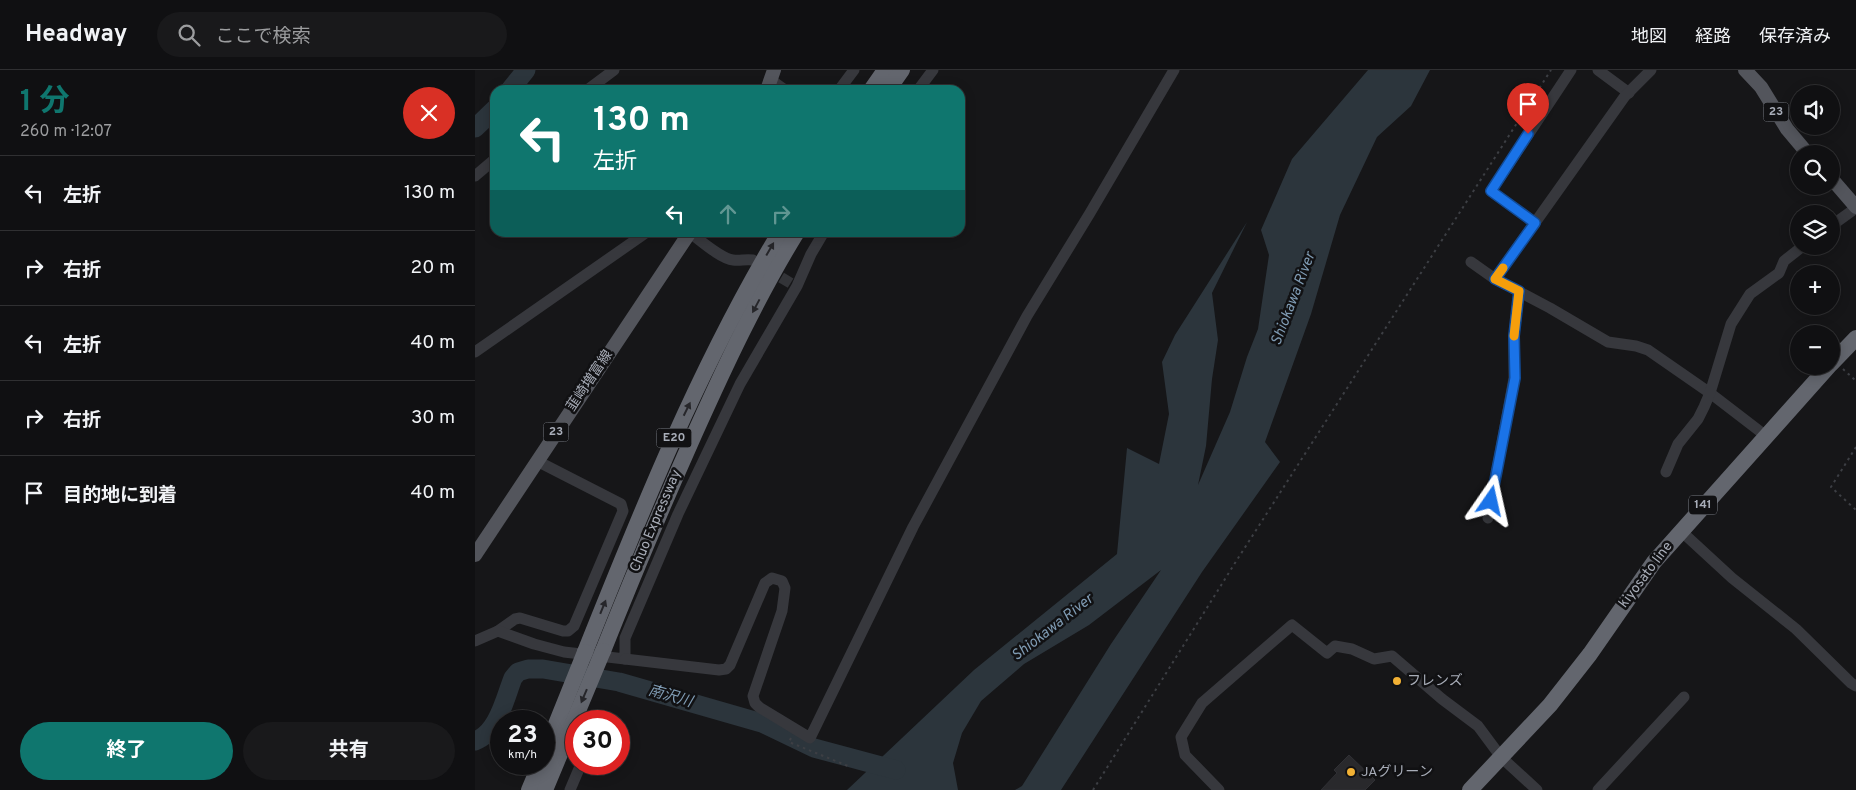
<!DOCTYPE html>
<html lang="ja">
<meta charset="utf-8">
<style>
body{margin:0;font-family:Overpass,"Noto Sans JP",sans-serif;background:#19191b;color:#f1f3f6;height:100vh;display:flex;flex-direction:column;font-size:19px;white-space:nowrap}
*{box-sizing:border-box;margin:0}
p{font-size:16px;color:#9c9d9f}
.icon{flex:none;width:28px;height:28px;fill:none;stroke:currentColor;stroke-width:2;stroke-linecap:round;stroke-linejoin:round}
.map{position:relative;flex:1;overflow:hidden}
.side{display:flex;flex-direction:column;background:#101012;width:475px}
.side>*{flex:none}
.guide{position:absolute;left:15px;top:15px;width:475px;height:152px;border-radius:15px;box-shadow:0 2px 12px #0003,0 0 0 1px #303032;background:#0f766e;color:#fff;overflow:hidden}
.buttons{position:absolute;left:1315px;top:15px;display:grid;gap:10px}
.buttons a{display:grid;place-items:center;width:50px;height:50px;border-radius:50%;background:#101012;box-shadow:0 2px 12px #0003,0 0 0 1px #303032;font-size:25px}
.speed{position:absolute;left:15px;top:640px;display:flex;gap:10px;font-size:25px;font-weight:700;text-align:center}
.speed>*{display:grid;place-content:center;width:65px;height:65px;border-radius:50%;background:#101012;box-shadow:0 2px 12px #0003,0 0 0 1px #303032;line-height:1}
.speed small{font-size:12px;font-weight:400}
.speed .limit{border:8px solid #d22;background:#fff;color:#111}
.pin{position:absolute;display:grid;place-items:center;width:42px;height:42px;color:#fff;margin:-51px -21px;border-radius:50% 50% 50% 0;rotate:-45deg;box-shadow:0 0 5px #0007}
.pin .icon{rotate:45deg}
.me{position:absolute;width:55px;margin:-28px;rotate:11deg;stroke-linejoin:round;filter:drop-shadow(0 0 4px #0008)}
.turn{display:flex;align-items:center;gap:18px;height:105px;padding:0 20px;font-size:22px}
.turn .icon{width:65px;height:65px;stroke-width:2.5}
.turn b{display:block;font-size:35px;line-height:42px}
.lanes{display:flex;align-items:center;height:48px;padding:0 20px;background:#0003;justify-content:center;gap:25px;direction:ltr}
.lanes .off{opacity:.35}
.round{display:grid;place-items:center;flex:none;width:52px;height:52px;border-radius:26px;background:#19191b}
.summary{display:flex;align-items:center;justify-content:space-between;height:85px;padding:0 20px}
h1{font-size:30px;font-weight:700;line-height:38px;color:#0f766e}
.button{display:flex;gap:10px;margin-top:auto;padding:10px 20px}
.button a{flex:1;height:58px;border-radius:30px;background:#0f766e;color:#fff;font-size:20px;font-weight:700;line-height:58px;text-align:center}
.button a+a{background:#19191b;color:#f1f3f6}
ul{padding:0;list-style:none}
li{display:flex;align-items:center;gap:15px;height:75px;padding:0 20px;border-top:1px solid #303032}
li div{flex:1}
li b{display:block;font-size:19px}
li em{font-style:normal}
header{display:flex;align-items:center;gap:30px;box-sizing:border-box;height:70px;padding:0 25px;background:#101012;border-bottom:1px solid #303032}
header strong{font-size:24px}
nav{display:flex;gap:28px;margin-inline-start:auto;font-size:18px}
.search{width:350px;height:45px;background:#19191b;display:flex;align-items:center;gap:12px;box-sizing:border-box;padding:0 18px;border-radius:28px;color:#9c9d9f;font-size:19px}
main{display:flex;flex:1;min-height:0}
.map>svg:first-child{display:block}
</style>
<header>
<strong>Headway</strong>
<div class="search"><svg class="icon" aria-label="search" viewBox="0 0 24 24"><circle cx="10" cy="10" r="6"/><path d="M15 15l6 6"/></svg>ここで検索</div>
<nav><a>地図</a><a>経路</a><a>保存済み</a></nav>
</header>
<main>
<section class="side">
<div class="summary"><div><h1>1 分</h1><p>260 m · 12:07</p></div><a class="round" style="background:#d93025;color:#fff"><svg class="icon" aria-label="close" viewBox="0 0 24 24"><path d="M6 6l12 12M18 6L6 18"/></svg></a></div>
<ul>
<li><svg class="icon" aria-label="left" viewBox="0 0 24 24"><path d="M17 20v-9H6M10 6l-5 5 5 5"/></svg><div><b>左折</b></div><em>130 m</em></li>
<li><svg class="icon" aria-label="right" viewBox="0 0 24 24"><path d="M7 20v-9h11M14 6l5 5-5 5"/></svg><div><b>右折</b></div><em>20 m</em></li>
<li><svg class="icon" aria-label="left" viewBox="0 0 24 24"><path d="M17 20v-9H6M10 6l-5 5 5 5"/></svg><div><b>左折</b></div><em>40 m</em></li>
<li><svg class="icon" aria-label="right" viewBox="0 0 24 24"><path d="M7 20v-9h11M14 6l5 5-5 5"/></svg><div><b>右折</b></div><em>30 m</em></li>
<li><svg class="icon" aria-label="arrive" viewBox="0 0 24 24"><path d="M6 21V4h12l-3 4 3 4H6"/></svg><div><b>目的地に到着</b></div><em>40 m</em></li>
</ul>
<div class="button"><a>終了</a><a>共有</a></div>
</section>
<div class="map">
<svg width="1381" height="720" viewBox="0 0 1381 720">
<rect width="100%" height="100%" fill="#161618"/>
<polygon fill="#2c353c" points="893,0 955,0 936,36 902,67 865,145 836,244 790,372 805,392 727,502 586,720 540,720 547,716 636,574 686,500 614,555 549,594 506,631 487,663 478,693 483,720 372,720 499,600 642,484 652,378 684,394 694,344 687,292 700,265 772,152 737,223 743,270 737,309 731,376 723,415 755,342 772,287 783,259 794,185 786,160 817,89"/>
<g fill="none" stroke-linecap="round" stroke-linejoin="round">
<g stroke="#2c353c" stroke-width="19">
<polyline points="35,20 51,0"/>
<polyline points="0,58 20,39"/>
<path d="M0 671C23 663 30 628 38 608L43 602 53 599H68L144 612 287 653 339 678 421 700"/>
</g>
</g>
<polygon fill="#29292c" stroke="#303034" points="874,685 900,710 890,720 846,720 862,703 859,700"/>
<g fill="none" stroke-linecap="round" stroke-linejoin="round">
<polyline stroke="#333438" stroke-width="11" stroke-dasharray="11 5.5" stroke-linecap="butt" points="292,199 317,214"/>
<g stroke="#3d3f44" stroke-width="2" stroke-dasharray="2.5 4" stroke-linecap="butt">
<polyline points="1368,299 1381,311"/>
<polyline points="1381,377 1356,417 1381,440"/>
<polyline points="316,668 314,672 373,696"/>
<polyline points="618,720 760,493 1076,0"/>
</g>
<g stroke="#37383d" stroke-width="11">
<polyline points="1123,0 1154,23"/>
<polyline points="296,10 310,20"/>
<polyline points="115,18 139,0"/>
<polyline points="364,20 379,0"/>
<polyline points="443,20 458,0"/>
<polyline points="0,106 20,89"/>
<polyline points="1060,153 1016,121 1096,0"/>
<polyline points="1356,156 1381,138"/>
<path d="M214 162C225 170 246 189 258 190 265 191 270 189 278 190"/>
<polyline points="996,192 1020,209 1075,238 1133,272 1161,276 1173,280 1235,323 1291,366"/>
<polyline points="1020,209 1150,26 1176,0"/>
<polyline points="0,282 172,162"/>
<polyline points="1191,402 1203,374 1223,349 1229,337 1235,323 1256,254 1275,224 1304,203 1309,191 1328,176"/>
<polyline points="1013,448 1039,308 1039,266 1044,221"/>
<polyline points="1206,461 1257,508 1321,559 1376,613 1381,616"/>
<polyline points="23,561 40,549 45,548 88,561 93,561 99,556 148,441 146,434 62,391"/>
<polyline points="0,571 23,561 59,574 89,582 150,589 150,568 203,444 265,314 322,216 336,184 349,162"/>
<polyline points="150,589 244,600 251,599 255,595 290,513 297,508 307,511 310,518 307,541 278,626 280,633 284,637 335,668 438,457 552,246 615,143 699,0"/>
<polyline points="95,720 106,694"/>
<polyline points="744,720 710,685 706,667 727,633 817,555 852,583 860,576 877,579 899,589 917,586 967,629 1003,656 1026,687 1062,720"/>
<polyline points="1123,720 1209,627"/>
</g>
<g stroke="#53555c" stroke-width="14">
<polyline points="1270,0 1286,17 1312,59 1333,84"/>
<polyline points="292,20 299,0"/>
<polyline points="1356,108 1381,137"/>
<polyline points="0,485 215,162"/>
</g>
<g stroke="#63666e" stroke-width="16">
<polyline points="396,20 410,0"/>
<polyline points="413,20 427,0"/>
<polyline points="1356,294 1381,268"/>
<path d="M128 581C157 508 187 437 219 365 250 296 282 227 322 162"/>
<path d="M110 582C167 439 225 295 305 162"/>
<polyline points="54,720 65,694"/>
<polyline points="995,720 1075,635 1115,584 1179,492 1354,296"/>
</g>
<g stroke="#63666e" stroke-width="16">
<polyline points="69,684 110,582"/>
<polyline points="70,720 128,581"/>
</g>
</g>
<defs><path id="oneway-solid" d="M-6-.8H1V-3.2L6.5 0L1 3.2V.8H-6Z" transform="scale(1.25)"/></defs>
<g fill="#26262a">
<use href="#oneway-solid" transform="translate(295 179) rotate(-60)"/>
<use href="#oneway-solid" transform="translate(281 236) rotate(118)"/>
<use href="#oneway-solid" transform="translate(212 339) rotate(-64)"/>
<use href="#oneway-solid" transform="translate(128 537) rotate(-68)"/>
<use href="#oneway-solid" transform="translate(109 626) rotate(113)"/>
</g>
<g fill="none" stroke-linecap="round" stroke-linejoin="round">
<g stroke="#114b97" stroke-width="12">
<polyline id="route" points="1016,431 1040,308 1039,266 1044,221 1020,209 1060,153 1016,121 1053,64"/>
</g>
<use href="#route" stroke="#1a73e8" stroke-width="9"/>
<polyline stroke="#f59e0b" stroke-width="9" points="1028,198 1020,209 1044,221 1039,266"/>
</g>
<g fill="#f2b134" stroke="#111113" stroke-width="2">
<circle cx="922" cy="611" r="5"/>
<circle cx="876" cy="702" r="5"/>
</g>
<g text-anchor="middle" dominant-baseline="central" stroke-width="5" stroke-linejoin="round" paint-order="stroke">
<g fill="#111113" stroke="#7b7e86" stroke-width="1">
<rect x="1288.5" y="32.5" width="25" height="19" rx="4"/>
<rect x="68.5" y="352.5" width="25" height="19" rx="4"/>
<rect x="181.5" y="358.5" width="35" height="19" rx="4"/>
<rect x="1214" y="425.5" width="28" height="19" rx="4"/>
</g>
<g font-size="12" font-weight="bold" fill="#a8adb8">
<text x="1301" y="42">23</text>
<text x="81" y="362">23</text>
<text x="199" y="368">E20</text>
<text x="1228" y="435">141</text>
</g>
<g font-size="14" fill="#a8adb8" stroke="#111113">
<text transform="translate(115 311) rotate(-56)">韮崎増富線</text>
<text transform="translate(181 451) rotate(-67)">Chuo Expressway</text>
<text transform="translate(1171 505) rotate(-53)">kiyosato line</text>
</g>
<g font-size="14" fill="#a8adb8" stroke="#111113" text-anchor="start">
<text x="932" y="611">フレンズ</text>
<text x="886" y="702">JAグリーン</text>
</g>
<g font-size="15" font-style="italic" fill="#7f9bb3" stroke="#111113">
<text transform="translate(819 229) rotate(-69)">Shiokawa River</text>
<text transform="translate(578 558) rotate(-38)">Shiokawa River</text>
<text transform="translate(195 627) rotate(16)">南沢川</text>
</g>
</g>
</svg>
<div class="buttons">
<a><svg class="icon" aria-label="sound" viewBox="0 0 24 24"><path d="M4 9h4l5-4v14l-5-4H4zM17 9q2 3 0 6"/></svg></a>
<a><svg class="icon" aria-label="search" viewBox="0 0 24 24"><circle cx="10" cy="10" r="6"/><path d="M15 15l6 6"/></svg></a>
<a><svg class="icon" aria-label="layers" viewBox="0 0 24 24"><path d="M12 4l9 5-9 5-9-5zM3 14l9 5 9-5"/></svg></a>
<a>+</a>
<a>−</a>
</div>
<div class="speed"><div>23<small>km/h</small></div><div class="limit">30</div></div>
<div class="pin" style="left:1053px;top:64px;background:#d93025"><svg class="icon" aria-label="arrive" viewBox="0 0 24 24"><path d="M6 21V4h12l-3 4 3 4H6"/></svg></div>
<svg class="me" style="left:1016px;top:431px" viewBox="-20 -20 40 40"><path d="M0-17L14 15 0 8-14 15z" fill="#1a73e8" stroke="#fff" stroke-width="4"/></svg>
<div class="guide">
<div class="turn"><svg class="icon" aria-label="left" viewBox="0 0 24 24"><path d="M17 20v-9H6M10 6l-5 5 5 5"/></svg><div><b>130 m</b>左折</div></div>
<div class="lanes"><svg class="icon" aria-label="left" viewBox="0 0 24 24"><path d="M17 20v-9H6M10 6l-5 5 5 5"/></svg><svg class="icon off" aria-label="ahead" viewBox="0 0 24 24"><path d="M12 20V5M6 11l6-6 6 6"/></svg><svg class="icon off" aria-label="right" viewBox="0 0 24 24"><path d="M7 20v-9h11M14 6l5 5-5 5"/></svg></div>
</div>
</div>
</main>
